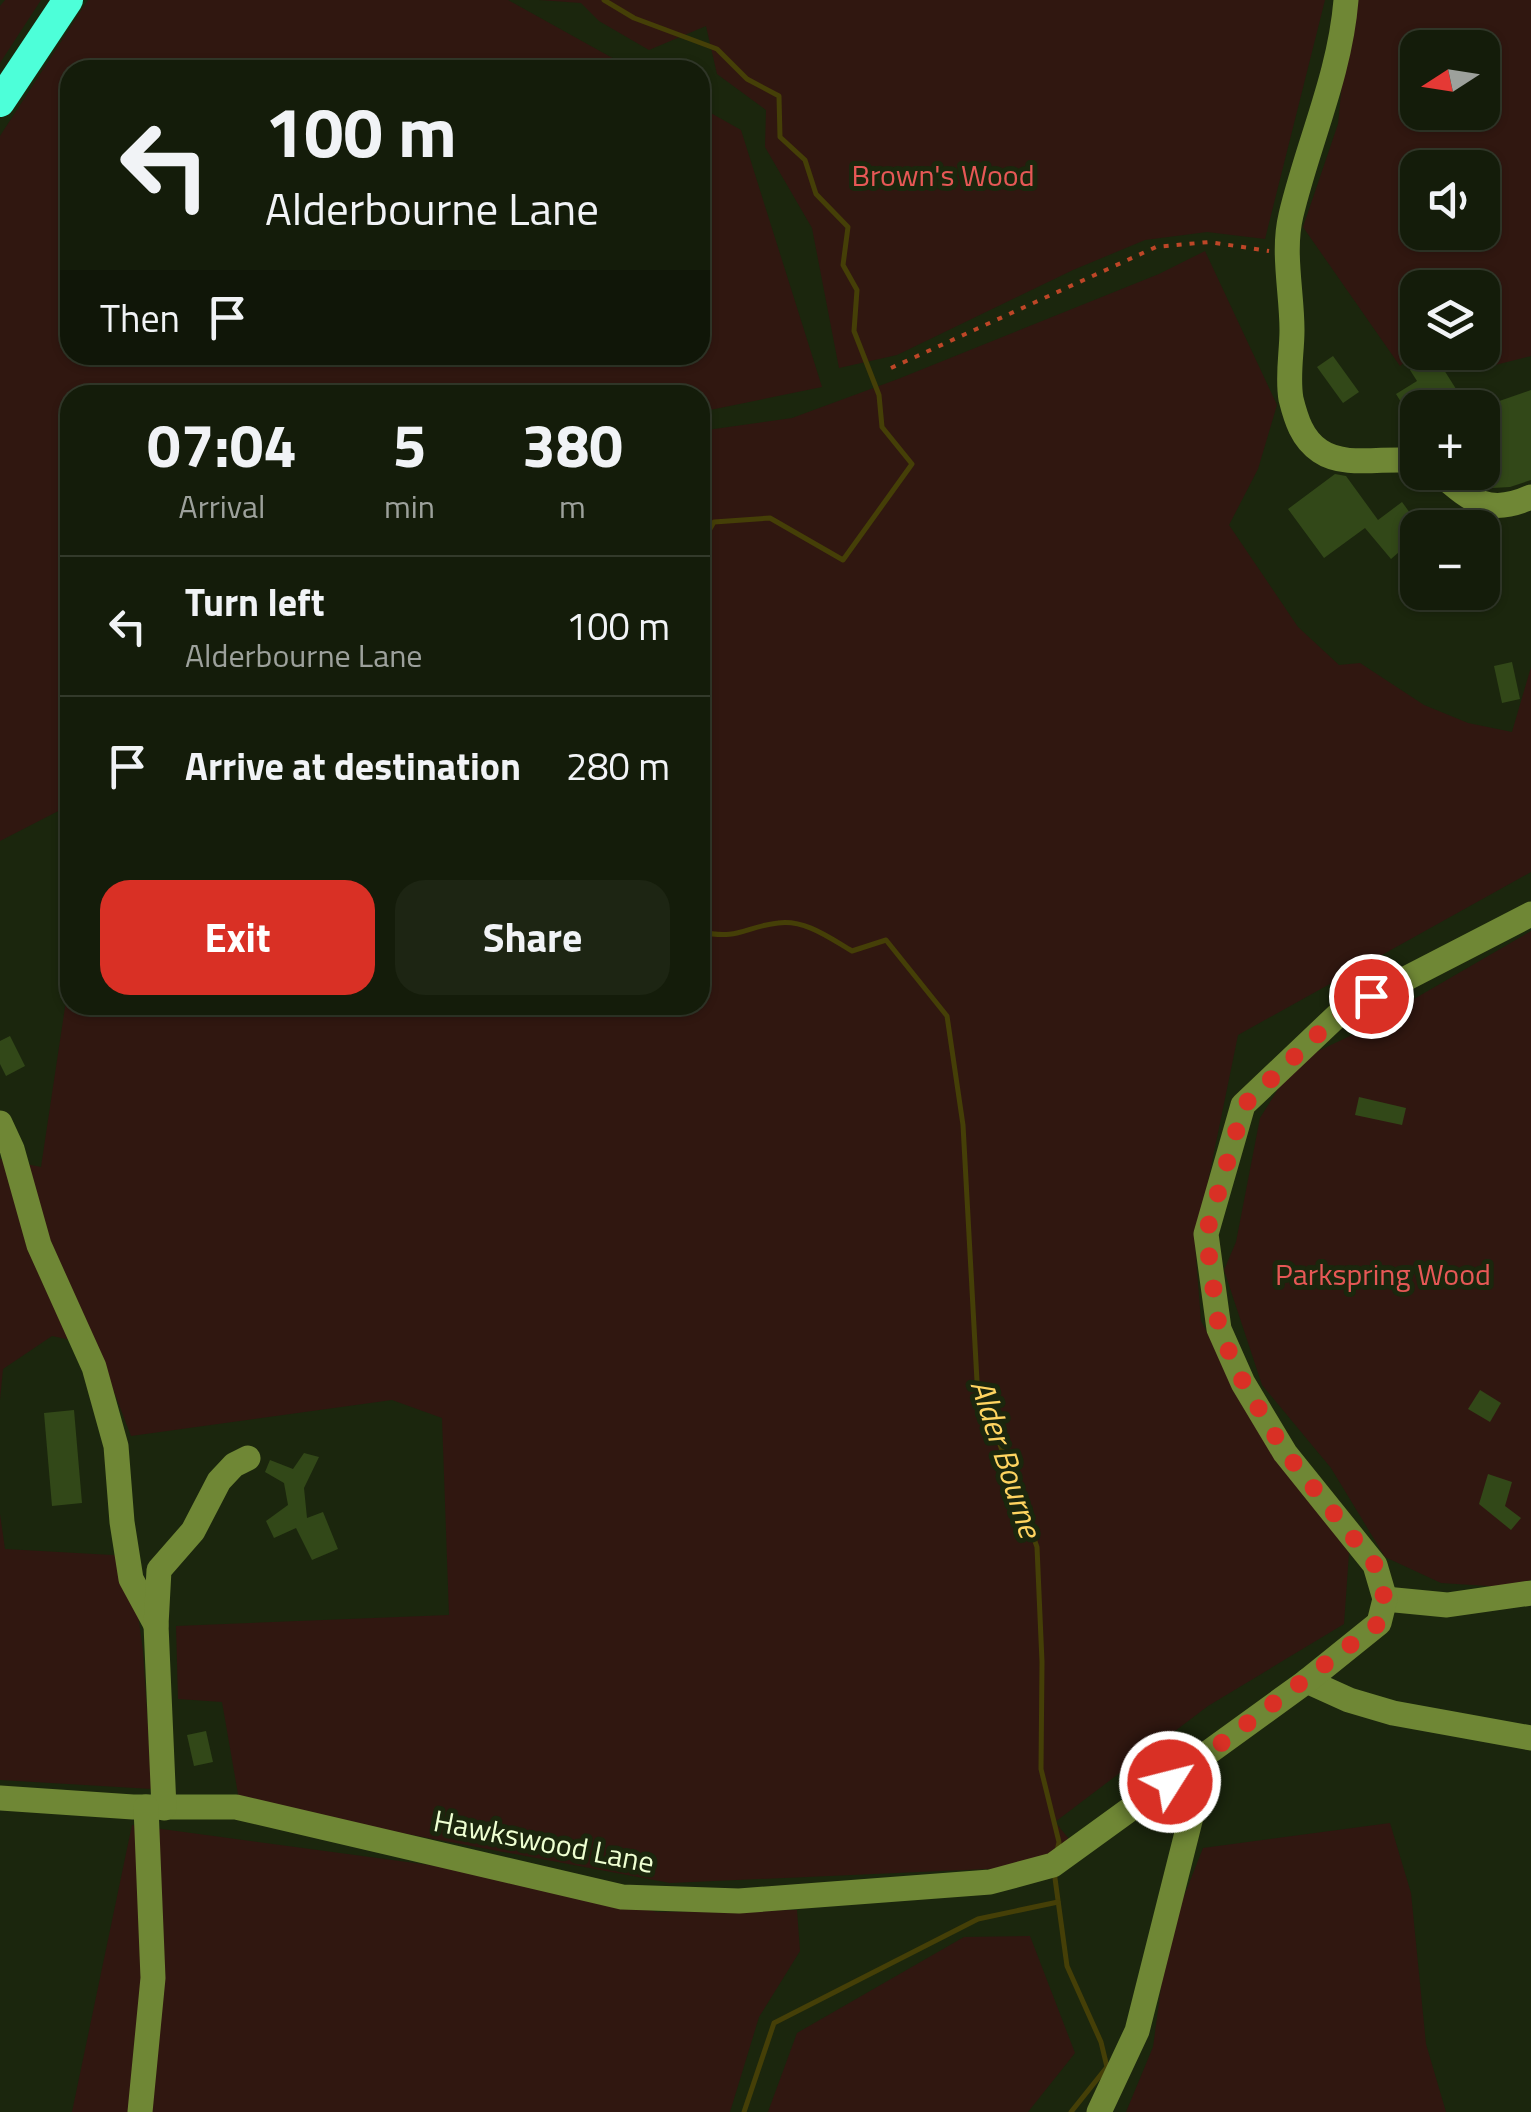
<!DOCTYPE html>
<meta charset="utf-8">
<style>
body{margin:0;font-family:"Titillium Web",sans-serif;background:#1d2513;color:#f1f3f6;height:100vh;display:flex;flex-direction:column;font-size:38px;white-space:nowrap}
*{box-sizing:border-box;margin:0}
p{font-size:32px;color:#9da19c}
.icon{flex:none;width:55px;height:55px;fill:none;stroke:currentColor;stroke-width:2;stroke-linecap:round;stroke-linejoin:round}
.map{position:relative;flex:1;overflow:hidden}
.drawer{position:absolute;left:60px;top:385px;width:650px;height:630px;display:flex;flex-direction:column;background:#141c0a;border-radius:30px;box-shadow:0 2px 8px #0004,0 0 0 2px #333a2b}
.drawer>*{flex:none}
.banner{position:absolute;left:60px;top:60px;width:650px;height:305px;border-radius:30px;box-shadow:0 2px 8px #0004,0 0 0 2px #333a2b;background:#141c0a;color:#f1f3f6;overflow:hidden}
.needle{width:65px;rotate:258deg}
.controls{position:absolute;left:1400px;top:30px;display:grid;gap:20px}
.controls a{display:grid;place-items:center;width:100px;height:100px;border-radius:20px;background:#141c0a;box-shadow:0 2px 8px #0004,0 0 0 2px #333a2b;font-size:50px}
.pin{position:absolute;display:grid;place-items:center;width:85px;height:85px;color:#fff;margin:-42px;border:5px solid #fff;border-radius:50%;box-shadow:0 2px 10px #0007}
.me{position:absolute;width:110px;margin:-55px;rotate:54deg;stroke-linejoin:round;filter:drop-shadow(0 0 8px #0008)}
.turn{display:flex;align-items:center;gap:35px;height:210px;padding:0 40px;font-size:45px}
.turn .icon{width:130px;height:130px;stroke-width:2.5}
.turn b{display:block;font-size:70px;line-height:85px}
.then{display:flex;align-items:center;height:95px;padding:0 40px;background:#0003;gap:20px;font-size:38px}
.eta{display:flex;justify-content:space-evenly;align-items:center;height:170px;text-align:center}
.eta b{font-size:60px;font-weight:700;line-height:70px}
.cta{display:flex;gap:20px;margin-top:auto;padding:20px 40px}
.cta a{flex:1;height:115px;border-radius:30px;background:#d93025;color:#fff;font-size:40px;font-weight:700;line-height:115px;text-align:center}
.cta a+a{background:#1d2513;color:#f1f3f6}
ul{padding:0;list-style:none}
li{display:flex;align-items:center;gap:30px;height:140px;padding:0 40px;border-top:2px solid #333a2b}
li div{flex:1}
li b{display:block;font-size:38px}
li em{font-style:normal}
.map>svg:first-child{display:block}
</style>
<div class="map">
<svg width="1531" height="2112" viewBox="0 0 1531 2112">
<rect width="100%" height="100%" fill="#1b260d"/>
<g fill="#301710" fill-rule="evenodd">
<polygon points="5,0 41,0 0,63 0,6"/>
<polygon points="88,0 508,0 634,70 70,70 70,355 700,355 700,107 741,130 822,387 700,412 700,395 70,395 70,805 0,841 0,136"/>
<polygon points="539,0 1325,0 1265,239 1207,232 1145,240 1073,270 897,355 839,368 812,228 765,147 766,110 717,74 706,26 649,50 599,21 581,3"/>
<path d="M1350 0H1531V356L1483 368 1474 353 1482 352V288H1418L1417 351 1400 366 1303 227 1338 124ZM1418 48H1482V112H1418ZM1418 168H1482V232H1418Z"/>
<polygon points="1205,251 1277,405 1258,469 1229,525 1298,627 1339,665 1360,663 1424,705 1468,723 1512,732 1531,667 1531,872 1238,1035 1195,1245 1201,1321 1265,1441 1349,1553 1344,1624 1208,1706 1055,1822 1069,1839 1041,1861 1010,1868 670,1883 235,1802 238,1794 222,1702 178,1699 176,1626 449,1615 442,1418 392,1400 131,1436 96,1345 52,1336 3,1369 0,1400 0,1159 41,1167 67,994 70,993 70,1005 700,1005 700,431 792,418 898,379 1159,274"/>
<polygon points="1531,931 1531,1580 1503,1587 1441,1583 1385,1557 1331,1468 1262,1385 1224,1270 1236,1242 1260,1118 1295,1062 1352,1035"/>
<polygon points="0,1514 5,1549 130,1556 143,1651 152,1789 0,1780"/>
<polygon points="1390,1823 1411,1893 1426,2044 1446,2112 1126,2112 1153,2047 1162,1980 1180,1906 1203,1848"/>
<polygon points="132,1825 452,1868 576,1891 657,1912 797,1910 800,1951 759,2017 730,2112 72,2112"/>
<polygon points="1030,1936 1075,2053 1028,2112 768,2112 797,2033 964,1937"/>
</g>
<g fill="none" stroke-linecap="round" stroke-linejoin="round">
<g stroke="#453f07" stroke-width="5">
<polyline points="604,0 634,18 717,49 747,79 779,96 780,137 805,160 816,194 848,227 843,265 857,290 854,331 879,395 882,427 912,464 843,560 770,518 714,522 700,546"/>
<path d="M700 932C741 940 743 927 778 923 805 919 831 939 852 951L886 940 947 1016 963 1125 977 1381 1037 1547 1042 1662 1041 1769 1059 1842 1057 1851"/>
<polyline points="1054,1871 1067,1966 1101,2042 1107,2067 1071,2112"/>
<polyline points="744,2112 774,2023 978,1919 1058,1902"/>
</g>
</g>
<g fill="#324818">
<polygon points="1434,354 1468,408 1418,408 1409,415 1396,394 1417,381 1410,370"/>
<polygon points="1333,356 1359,392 1343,403 1317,367"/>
<polygon points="1531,390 1531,480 1510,487 1492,488 1482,462 1482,407"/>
<polygon points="1335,474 1346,476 1378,520 1402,502 1418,524 1418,560 1407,545 1391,559 1365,528 1324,558 1288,509"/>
<polygon points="1512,662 1520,699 1502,703 1494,666"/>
<polygon points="10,1036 25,1066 6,1076 0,1064 0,1041"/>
<polygon points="1359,1097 1406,1108 1402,1125 1355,1115"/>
<polygon points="1480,1390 1501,1403 1490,1422 1468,1409"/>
<polygon points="74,1410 82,1503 52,1506 44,1413"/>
<polygon points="304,1453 319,1457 304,1488 307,1518 323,1512 338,1549 312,1560 296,1528 274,1538 266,1521 288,1505 284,1483 265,1472 270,1460 293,1469"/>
<polygon points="1488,1474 1512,1482 1505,1506 1521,1518 1511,1530 1479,1504"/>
<polygon points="206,1731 213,1762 194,1766 187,1735"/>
</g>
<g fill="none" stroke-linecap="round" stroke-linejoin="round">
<polyline stroke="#bd4627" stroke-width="4" stroke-dasharray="5 8" stroke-linecap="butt" points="891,368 1156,247 1209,242 1269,251"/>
<g stroke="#6f8735" stroke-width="25">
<path d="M1346 0C1340 75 1308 143 1291 215 1282 252 1292 292 1292 330 1292 353 1287 376 1291 399 1296 419 1302 439 1320 451 1346 469 1388 456 1418 461"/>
<path d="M1438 472C1470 499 1487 517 1531 497"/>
<polyline points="0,1123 12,1149 39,1245 94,1367 116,1446 122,1522 131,1579 156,1625"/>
<polyline points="1385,1599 1447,1605 1531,1593"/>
<polyline points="1307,1681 1349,1700 1393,1713 1531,1738"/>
<polyline points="0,1798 133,1807 236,1807 622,1897 739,1901 990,1882 1053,1865 1307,1681 1379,1623 1385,1599 1375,1565 1285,1453 1243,1383 1219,1329 1206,1234 1243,1105 1341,1012 1531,914"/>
<polyline points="164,1808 156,1625 159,1570 193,1531 219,1481 234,1465 248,1458"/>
<polyline points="140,2112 153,1978 146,1807"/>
<polyline points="1099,2112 1137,2031 1191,1817 1170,1782"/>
</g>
<polyline stroke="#4dffd9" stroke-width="30" points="0,102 68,0"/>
</g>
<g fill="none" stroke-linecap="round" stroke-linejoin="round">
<polyline stroke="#d93025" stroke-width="18" stroke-dasharray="0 32.4" points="1170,1782 1379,1623 1385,1600 1375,1565 1285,1452 1244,1384 1231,1356 1219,1329 1206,1234 1244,1105 1341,1012 1371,996"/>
</g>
<g text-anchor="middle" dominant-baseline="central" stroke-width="10" stroke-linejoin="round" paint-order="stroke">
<g font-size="30" fill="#e65856" stroke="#1b260d">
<text x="943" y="175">Brown's Wood</text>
<text x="1383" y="1274">Parkspring Wood</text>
</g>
<g font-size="30" fill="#eeffd2" stroke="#1b260d">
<text transform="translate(544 1841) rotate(11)">Hawkswood Lane</text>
</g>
<g font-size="32" font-style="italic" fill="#ffd460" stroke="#1b260d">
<text transform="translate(1007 1458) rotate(72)">Alder Bourne</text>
</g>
</g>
</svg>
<div class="controls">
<a><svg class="needle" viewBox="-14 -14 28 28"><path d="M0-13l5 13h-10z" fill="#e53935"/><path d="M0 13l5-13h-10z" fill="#9da19c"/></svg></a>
<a><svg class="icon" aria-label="sound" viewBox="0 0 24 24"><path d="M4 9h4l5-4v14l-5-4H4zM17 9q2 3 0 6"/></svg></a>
<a><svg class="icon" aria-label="layers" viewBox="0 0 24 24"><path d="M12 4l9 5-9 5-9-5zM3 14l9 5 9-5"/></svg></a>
<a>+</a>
<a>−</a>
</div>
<div class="pin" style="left:1371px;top:996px;background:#d93025"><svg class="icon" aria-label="arrive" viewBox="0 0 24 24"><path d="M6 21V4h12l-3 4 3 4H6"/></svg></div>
<svg class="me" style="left:1170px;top:1782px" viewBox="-20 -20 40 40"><circle r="17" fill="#d93025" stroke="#fff" stroke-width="3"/><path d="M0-11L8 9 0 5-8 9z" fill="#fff"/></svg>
<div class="banner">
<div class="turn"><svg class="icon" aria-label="left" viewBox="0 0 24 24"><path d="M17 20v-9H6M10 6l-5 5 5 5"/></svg><div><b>100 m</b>Alderbourne Lane</div></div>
<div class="then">Then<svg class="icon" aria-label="arrive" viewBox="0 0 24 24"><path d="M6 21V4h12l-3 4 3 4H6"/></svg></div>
</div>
<section class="drawer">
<div class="eta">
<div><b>07:04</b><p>Arrival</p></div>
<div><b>5</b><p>min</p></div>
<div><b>380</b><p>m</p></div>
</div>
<ul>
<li><svg class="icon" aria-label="left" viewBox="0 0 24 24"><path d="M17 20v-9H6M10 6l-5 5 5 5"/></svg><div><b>Turn left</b><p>Alderbourne Lane</p></div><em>100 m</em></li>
<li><svg class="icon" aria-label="arrive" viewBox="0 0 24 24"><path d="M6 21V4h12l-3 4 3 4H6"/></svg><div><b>Arrive at destination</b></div><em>280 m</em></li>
</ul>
<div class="cta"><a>Exit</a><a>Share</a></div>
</section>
</div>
